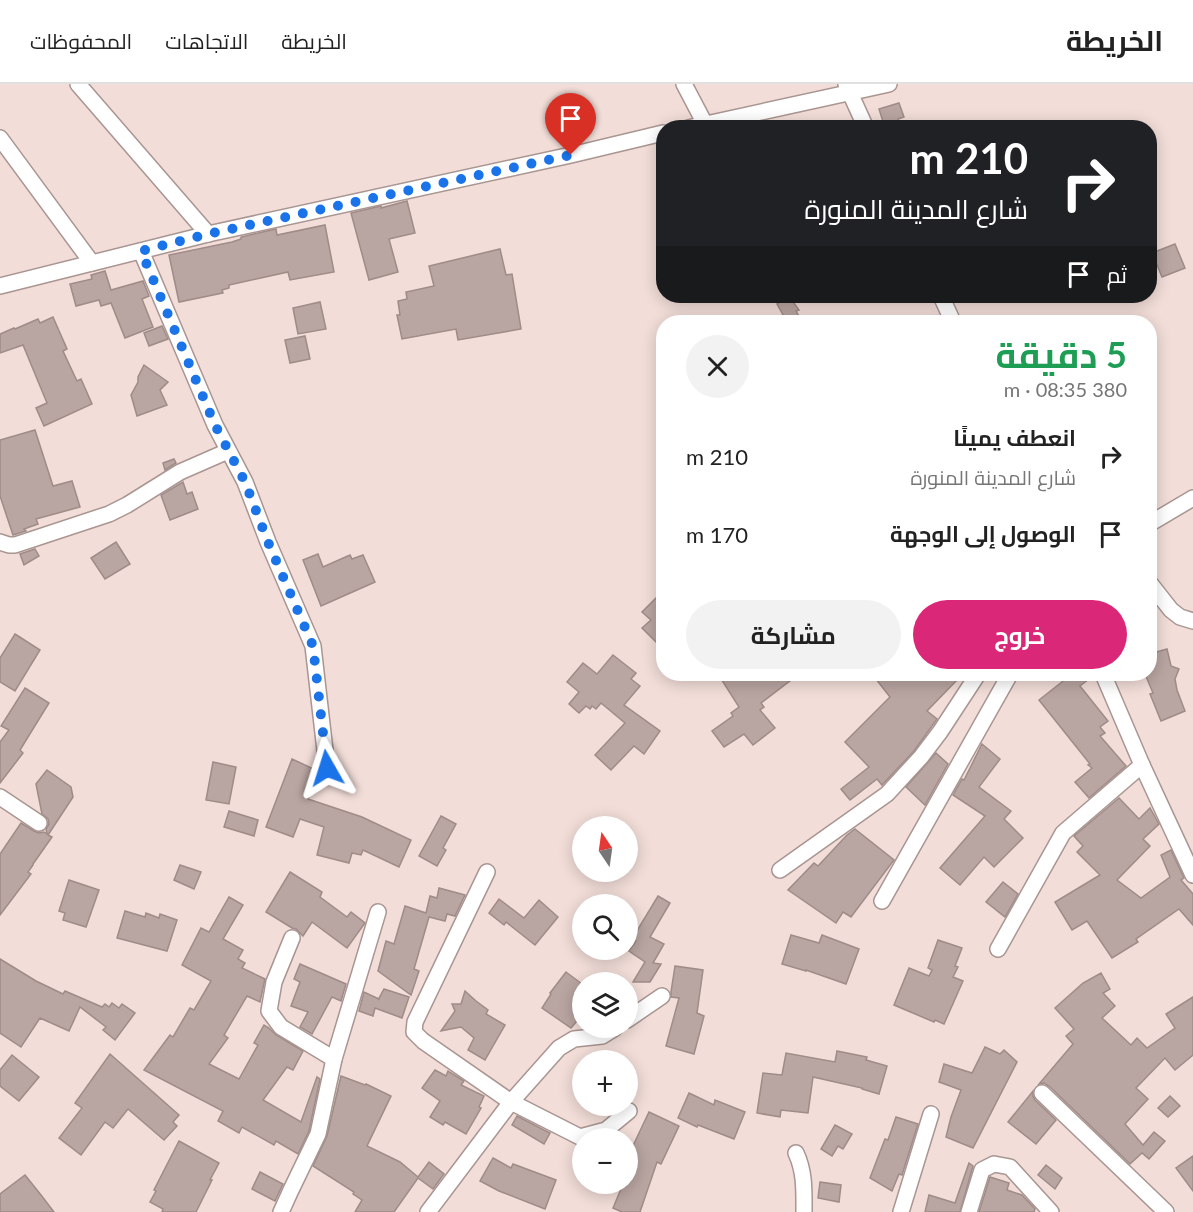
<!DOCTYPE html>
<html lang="ar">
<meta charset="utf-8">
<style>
body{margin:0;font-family:Lato,Cairo,sans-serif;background:#f2f2f2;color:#222;direction:rtl;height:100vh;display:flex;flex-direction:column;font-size:22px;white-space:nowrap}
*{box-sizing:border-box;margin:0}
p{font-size:20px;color:#767676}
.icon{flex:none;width:33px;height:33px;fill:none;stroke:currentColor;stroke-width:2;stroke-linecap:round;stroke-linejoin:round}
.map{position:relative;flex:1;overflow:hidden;direction:ltr}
.panel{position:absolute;left:656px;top:231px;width:501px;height:366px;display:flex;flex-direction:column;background:#fff;border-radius:24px;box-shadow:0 3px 15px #0003;direction:rtl}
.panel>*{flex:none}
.banner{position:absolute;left:656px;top:36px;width:501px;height:183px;border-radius:24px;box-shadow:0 3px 15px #0003;direction:rtl;background:#202124;color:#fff;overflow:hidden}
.needle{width:39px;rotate:347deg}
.tools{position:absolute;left:572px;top:732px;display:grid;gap:12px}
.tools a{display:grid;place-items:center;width:66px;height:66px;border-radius:50%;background:#fff;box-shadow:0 3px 15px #0003;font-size:30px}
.pin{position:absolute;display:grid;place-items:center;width:51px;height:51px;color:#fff;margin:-62px -26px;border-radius:50% 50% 50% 0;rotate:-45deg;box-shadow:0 0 6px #0007}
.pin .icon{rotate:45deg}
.me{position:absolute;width:66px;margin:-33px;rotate:354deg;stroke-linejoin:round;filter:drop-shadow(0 0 4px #0008)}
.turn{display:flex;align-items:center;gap:21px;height:126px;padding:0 30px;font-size:27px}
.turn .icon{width:78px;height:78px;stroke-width:2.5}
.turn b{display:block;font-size:42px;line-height:51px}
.then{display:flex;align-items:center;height:57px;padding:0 30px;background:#0003;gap:12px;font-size:22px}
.round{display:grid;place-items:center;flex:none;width:63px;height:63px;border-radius:32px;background:#f2f2f2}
.summary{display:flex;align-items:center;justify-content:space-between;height:102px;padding:0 30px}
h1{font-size:36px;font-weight:700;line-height:45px;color:#1e9e55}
.button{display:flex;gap:12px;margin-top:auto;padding:12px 30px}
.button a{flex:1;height:69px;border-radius:36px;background:#db2777;color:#fff;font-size:24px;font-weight:700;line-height:69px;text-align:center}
.button a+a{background:#f2f2f2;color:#222}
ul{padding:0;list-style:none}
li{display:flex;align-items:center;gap:18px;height:78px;padding:0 30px}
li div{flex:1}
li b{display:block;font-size:22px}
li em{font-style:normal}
header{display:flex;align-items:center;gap:36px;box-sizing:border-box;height:84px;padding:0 30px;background:#fff;border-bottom:2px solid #e0e0e0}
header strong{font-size:28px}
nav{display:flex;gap:33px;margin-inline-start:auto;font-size:21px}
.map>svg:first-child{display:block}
</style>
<header>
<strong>الخريطة</strong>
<nav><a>الخريطة</a><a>الاتجاهات</a><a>المحفوظات</a></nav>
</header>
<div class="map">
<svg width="1193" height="1128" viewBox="0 0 1193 1128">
<rect width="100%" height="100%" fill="#f2ddd8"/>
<g fill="#b9a5a1" stroke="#9f8b87" stroke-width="1.5">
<polygon points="899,19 904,33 898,35 901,44 885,44 879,25"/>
<polygon points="407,117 415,149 389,155 398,188 369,196 351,129 381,122 381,124"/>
<polygon points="325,141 334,188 290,196 288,188 229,201 229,204 222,206 223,209 179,218 169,171 232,158 241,155 241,153 276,145 277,151"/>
<polygon points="1175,160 1185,184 1162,193 1152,169"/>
<polygon points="500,165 506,191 512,190 521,245 458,256 456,245 402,255 397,231 400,231 398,217 407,215 406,208 434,202 429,182"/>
<polygon points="105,187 111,206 143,197 149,212 142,215 153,243 125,254 111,219 101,222 99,216 76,222 70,200 92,195 91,191"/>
<polygon points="789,212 799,226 796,227 800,234 793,238 787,238 777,220"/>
<polygon points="320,218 326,245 298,250 293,224"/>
<polygon points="53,233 67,265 63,267 77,297 81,295 92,320 44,342 36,324 47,319 23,261 0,269 0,250 14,244 15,245 38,235 40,239"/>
<polygon points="162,242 168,255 149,262 144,249"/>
<polygon points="305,252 310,275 290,279 285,256"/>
<polygon points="144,281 168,298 160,306 167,321 137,332 131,311 138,298 138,293"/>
<polygon points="35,346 53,402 72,397 80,423 36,435 38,440 24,445 26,447 13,451 0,412 0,356"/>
<polygon points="174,375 176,379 165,386 163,379"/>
<polygon points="183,398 187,410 192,408 198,425 170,436 161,411"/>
<polygon points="116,458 130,480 105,495 91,474"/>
<polygon points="35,465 39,472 24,481 20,470"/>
<polygon points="318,470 323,483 350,471 352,475 363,471 375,498 321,522 303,476"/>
<polygon points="663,507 663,551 656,558 642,544 651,536 642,528"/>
<polygon points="15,550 40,566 15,607 0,598 0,574"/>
<polygon points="1167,565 1171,582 1179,585 1175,595 1177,606 1185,627 1161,637 1150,610 1153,609 1145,590 1149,590 1149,570"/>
<polygon points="613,571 636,589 631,595 640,602 624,621 660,647 644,670 634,662 611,686 595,671 625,639 601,619 596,625 592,622 590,625 586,622 579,629 569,620 579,608 567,598 583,579 597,590"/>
<polygon points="718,590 799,590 761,619 764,623 760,626 775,644 753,661 744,650 724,663 712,647 733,632 731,629 739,623"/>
<polygon points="872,590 948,590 956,597 927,627 937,635 914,667 882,701 877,695 850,716 841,705 869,683 845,658 890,613"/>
<polygon points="1072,590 1093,590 1094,591 1080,602 1108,637 1100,643 1105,649 1100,652 1126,682 1089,714 1075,698 1092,684 1088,681 1090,680 1039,616"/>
<polygon points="25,604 49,619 20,666 23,669 0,699 0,658 9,646 1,642"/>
<polygon points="982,660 1000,675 979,703 1011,727 1004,735 1023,754 994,783 984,773 960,801 940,784 985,732 953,711 962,695 964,696"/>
<polygon points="936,669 948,680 925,721 906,703"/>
<polygon points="292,675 318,687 308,709 310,710 308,715 362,733 411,756 399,783 363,766 361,771 352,769 349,779 317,771 324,743 300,735 293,753 266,743"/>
<polygon points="213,678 236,683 229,720 206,716"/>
<polygon points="47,686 71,703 73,713 48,751 52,753 33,780 33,781 28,788 31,790 0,831 0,770 21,739 34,747 39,749 44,748 47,750 46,745 49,740 48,735 42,730 36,700"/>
<polygon points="1119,714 1139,735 1150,724 1159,740 1143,755 1150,762 1117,796 1141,814 1170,793 1161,771 1171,766 1184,794 1181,796 1193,810 1193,841 1179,825 1136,855 1138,858 1112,874 1087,837 1072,846 1055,818 1100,791 1077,768 1083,762 1074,752"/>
<polygon points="229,727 258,736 254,752 224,743"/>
<polygon points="441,732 456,740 443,764 446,766 437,782 419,772"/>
<polygon points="855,745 894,776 851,833 843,828 836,839 788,806 814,779 818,782 847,751"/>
<polygon points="180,781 201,788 194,805 174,796"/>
<polygon points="290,788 322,808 320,813 347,833 351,828 365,839 347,864 312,838 303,852 296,845 292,844 266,828"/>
<polygon points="69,796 99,806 86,843 63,836 65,829 59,827"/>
<polygon points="1003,798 1018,810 1005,833 986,818"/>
<polygon points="439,804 465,811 455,832 447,830 445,837 429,833 414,885 419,887 411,911 378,887 386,857 394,860 405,822 426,829 430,812 437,814"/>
<polygon points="658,812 670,819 650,853 664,860 653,879 661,880 650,898 633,898 645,878 629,867 636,857 632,855"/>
<polygon points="229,813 243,821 223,855 243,866 238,875 245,879 242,884 265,895 260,918 247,912 224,951 228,954 209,980 239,995 258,961 254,959 264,941 269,944 276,951 303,967 293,986 287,983 263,1016 301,1038 317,993 320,995 309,1047 298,1070 276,1057 274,1061 242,1043 239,1049 218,1037 223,1027 144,986 170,951 173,953 190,924 194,926 211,897 182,881 201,844 209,848"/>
<polygon points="499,815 524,834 539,816 558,833 535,861 506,838 504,841 489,829"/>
<polygon points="125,827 145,833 146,829 159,834 160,830 177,836 167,867 117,854"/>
<polygon points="791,851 819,859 822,851 859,865 846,900 806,886 806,887 782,880"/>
<polygon points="938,856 962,864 955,882 958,883 953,893 963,897 944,940 935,936 934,938 894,921 909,884 929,892 932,886 928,884"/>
<polygon points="0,875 36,897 63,910 65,907 102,923 105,920 109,923 112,919 119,924 122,920 135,929 115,956 103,946 106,943 80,923 69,947 40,934 21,963 0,949"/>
<polygon points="300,880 346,900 341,917 332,913 312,950 300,943 308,928 291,922 300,898 294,895"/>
<polygon points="675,882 703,886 697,929 704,932 694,970 666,962 679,914 671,913 671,908"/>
<polygon points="566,888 582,900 582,931 571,944 542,924 551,910 550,909"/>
<polygon points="1101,889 1110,905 1103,909 1115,922 1102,934 1131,961 1137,954 1147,964 1175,944 1166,930 1193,913 1193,971 1175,986 1165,974 1136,1004 1148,1015 1125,1040 1143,1061 1154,1048 1165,1057 1149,1075 1142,1069 1130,1080 1049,1002 1044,999 1039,1000 1073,960 1066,952 1074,945 1055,924 1083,899"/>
<polygon points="384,905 409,913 402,934 375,924 373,932 359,927 364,908 379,915 378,916"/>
<polygon points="465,907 476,917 488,926 486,930 505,941 485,976 468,966 474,954 461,943 441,947 455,927 452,920 461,920"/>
<polygon points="985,963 1000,970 1004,966 1017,978 973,1064 946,1053 951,1033 961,1006 939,998 944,980 972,989"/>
<polygon points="837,967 867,973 866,976 887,982 879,1010 862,1005 862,1004 813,993 808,1029 781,1026 780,1033 757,1029 763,989 782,991 786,969 835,978"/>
<polygon points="110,970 179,1031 173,1038 177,1042 164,1056 128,1025 113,1044 105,1038 81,1071 59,1054 82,1024 75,1019"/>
<polygon points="12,971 39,993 19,1017 0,1002 0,986"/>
<polygon points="435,986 446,992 448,987 464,997 461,1001 484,1012 479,1023 481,1024 466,1050 445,1038 443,1041 430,1033 440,1017 422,1004"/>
<polygon points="341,992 365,1001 366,1000 391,1012 367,1062 400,1078 418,1093 429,1078 444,1090 433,1105 418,1094 394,1128 355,1128 362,1116 353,1110 354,1108 313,1082 327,1052"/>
<polygon points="1033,1007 1033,1012 1035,1016 1056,1036 1036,1060 1008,1038"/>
<polygon points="689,1009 714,1021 715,1016 745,1028 734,1055 698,1041 697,1043 678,1034"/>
<polygon points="1170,1012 1180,1022 1168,1033 1158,1024"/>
<polygon points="649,1028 679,1042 661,1080 657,1078 640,1128 622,1128 613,1124 623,1100 627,1100 627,1084 633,1067 631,1066"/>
<polygon points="517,1032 550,1049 544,1060 512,1041"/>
<polygon points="896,1033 918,1040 902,1091 899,1090 892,1107 870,1094 885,1055 888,1056"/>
<polygon points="835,1041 852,1050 843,1065 838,1062 832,1072 821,1065"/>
<polygon points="179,1057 219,1079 210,1096 212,1096 196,1128 162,1128 163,1125 150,1118 156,1107 154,1106"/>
<polygon points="1193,1072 1193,1107 1176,1084"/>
<polygon points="493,1074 511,1084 513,1080 556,1096 545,1125 499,1107 480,1097"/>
<polygon points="969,1079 973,1082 960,1128 925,1128 929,1111 955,1119"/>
<polygon points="1046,1081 1062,1094 1055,1105 1038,1091"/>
<polygon points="260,1088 283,1100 275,1117 252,1105"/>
<polygon points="25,1091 41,1111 54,1128 0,1128 0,1110"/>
<polygon points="990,1093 1009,1099 1007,1106 1022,1111 1035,1125 1034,1128 979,1128"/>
<polygon points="820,1098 841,1101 839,1118 818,1114"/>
</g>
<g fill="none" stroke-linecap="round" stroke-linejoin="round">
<g stroke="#a99591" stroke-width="18">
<g id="street">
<polyline points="78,0 208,150"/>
<polyline points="684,0 705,40"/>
<polyline points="846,0 866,44"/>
<polyline points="688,44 889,0"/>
<polyline points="0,54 92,179"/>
<polyline points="141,167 215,341 245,398 268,458 313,562 327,684"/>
<polyline points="0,202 208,150 571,71 663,49"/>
<polyline points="941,212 953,238"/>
<polyline points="1149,440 1193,414"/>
<polyline points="0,458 9,461 15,461 109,430 127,421 180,388 228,367"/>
<polyline points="1149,498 1171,526 1180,533 1193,537"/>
<polyline points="1103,590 1142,681 1193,791"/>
<polyline points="0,713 39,739"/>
<polyline points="780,786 887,710 921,673 940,648 978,590"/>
<polyline points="487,788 415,938 414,948 423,957 511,1018 580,1053 606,1046 629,1027"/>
<polyline points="882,817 1010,590"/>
<polyline points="292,854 274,898 269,927 281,943 334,975"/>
<polyline points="998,865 1063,749 1142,681"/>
<polyline points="627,936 662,912"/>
<polyline points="1042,1009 1166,1128"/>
<path d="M796 1069C805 1088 804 1108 804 1128"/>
<polyline points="281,1128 291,1106 318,1050 334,975 378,828"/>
<polyline points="428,1128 511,1018 559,964 574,955 602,952 615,944"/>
<polyline points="901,1128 931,1030"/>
<polyline points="969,1128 982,1086 994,1080 1010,1083 1051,1128"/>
</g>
</g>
<use href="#street" stroke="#fff" stroke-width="15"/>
</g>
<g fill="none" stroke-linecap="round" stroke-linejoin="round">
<polyline stroke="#1a73e8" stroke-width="10" stroke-dasharray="0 18" points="327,684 313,562 268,458 245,398 215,341 141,167 208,150 571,71"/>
</g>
</svg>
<div class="tools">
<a><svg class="needle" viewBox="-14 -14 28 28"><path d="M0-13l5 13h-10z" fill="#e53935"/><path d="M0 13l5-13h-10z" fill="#767676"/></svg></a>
<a><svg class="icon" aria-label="search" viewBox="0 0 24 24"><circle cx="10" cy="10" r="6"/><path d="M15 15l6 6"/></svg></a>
<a><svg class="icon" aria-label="layers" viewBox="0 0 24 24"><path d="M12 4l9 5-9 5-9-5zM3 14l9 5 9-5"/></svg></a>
<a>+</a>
<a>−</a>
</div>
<div class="pin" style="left:571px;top:71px;background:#d93025"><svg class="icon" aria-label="arrive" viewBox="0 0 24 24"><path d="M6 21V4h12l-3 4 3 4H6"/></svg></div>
<svg class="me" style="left:327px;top:684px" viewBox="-20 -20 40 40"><path d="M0-17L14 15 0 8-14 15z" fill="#1a73e8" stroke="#fff" stroke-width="4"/></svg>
<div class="banner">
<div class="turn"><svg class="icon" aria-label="right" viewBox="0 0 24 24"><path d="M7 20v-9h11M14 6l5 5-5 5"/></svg><div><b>210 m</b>شارع المدينة المنورة</div></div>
<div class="then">ثم<svg class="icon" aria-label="arrive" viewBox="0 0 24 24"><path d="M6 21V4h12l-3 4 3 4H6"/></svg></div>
</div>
<section class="panel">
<div class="summary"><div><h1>5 دقيقة</h1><p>380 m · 08:35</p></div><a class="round"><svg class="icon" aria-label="close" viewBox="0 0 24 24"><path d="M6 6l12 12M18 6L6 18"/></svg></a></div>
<ul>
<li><svg class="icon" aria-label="right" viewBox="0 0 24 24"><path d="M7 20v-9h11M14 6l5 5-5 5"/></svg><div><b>انعطف يمينًا</b><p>شارع المدينة المنورة</p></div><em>210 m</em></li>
<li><svg class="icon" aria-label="arrive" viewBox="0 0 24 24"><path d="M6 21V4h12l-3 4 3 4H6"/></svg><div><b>الوصول إلى الوجهة</b></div><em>170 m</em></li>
</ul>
<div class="button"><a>خروج</a><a>مشاركة</a></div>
</section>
</div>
